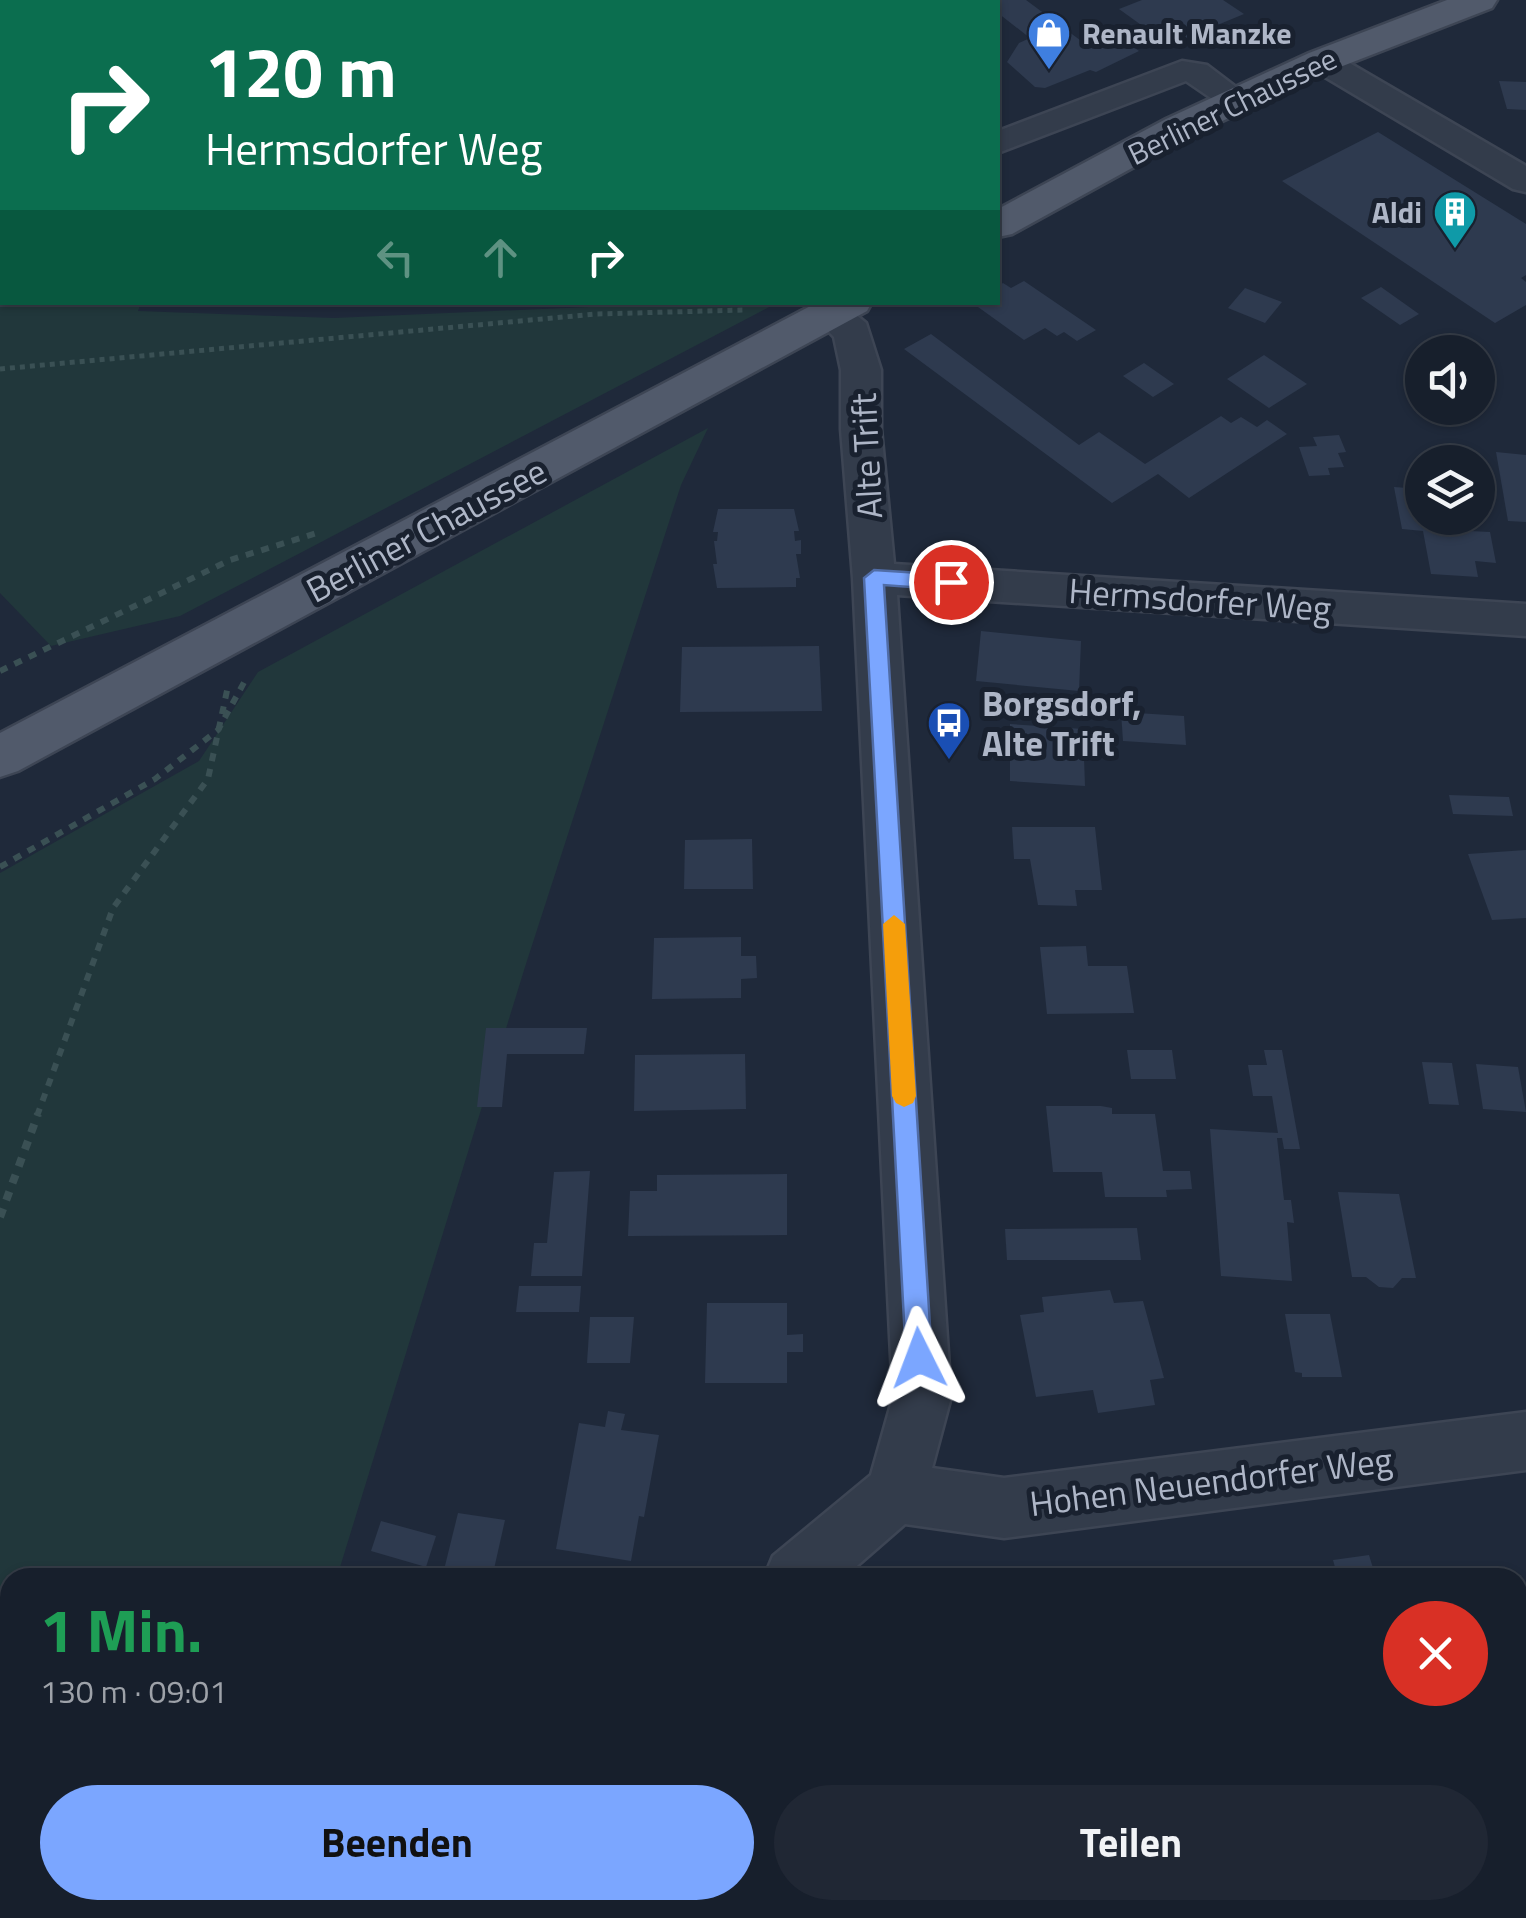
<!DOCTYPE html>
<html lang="de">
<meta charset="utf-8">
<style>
body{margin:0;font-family:"Titillium Web",sans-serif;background:#202734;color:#f1f3f6;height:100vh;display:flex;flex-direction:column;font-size:38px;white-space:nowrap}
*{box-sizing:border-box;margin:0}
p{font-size:32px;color:#9ea2a9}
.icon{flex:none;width:55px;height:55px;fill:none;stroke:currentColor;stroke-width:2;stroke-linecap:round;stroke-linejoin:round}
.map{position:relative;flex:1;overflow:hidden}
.details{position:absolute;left:0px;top:1568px;width:1528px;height:352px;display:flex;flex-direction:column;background:#171f2c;border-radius:30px 30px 0 0;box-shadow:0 2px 8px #0004,0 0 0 2px #363d48}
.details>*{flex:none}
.top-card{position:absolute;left:0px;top:0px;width:1000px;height:305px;box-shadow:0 2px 8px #0004,0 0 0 2px #363d48;background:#0b6e4f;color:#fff;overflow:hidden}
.tools{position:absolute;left:1405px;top:335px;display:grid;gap:20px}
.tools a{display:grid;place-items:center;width:90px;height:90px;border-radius:50%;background:#171f2c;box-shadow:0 2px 8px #0004,0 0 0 2px #363d48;font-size:50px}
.pin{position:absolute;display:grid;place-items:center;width:85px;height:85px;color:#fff;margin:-42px;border:5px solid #fff;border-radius:50%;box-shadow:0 2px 10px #0007}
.me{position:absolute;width:110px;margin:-55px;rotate:357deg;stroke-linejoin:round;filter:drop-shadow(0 0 8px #0008)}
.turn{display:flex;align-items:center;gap:35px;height:210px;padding:0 40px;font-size:45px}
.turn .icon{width:130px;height:130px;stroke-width:2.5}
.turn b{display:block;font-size:70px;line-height:85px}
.lanes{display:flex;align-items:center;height:95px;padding:0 40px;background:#0003;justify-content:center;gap:50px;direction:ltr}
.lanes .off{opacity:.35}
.round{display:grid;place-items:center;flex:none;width:105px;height:105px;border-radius:52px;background:#202734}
.head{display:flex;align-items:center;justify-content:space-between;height:170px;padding:0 40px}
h1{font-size:60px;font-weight:700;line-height:75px;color:#1e9e55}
.primary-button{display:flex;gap:20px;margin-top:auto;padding:20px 40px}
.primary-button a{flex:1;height:115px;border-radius:60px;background:#7ba6ff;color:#111;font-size:40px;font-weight:700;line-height:115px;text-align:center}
.primary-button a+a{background:#202734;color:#f1f3f6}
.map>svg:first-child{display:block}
</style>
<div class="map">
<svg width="1526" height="1918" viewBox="0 0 1526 1918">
<rect width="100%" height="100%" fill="#1f293a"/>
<g fill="#21373b">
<polygon points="0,56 2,302 141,302 138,311 334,318 679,303 777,303 180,616 51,646 0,593"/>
<polygon points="708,428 681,485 525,967 337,1577 10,1578 10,1910 234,1910 232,1918 0,1918 0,873 199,761 258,672"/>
</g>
<g fill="#2e3a4f">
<polygon points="998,0 1026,0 1084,43 1113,32 1139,51 1096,72 1090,70 1045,88 1035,87 1007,62 1019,43 1030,38 998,13"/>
<polygon points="1142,0 1223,0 1244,14 1169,45 1119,9"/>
<polygon points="1499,81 1526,82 1526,110 1507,109"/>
<polygon points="1378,132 1526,224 1526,275 1521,278 1526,282 1526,305 1495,323 1282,181"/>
<polygon points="1024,281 1096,330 1077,341 1064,332 1057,336 1045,328 1024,340 978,307 998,302 998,286 1003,283 1011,288"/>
<polygon points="1381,287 1419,314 1400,325 1361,298"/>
<polygon points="1245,288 1282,302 1265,323 1228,308"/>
<polygon points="931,334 1079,445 1099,432 1145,464 1221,416 1231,423 1241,417 1257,427 1267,420 1287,434 1189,498 1158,474 1112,503 904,349"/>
<polygon points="1264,355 1307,384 1269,408 1227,379"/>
<polygon points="1144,363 1174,384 1153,397 1123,376"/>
<polygon points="1339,435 1346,452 1338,453 1344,467 1328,468 1330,475 1309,476 1299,447 1317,446 1313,437"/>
<polygon points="1496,452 1526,455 1526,522 1508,521"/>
<polygon points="1394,487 1422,489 1422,518 1447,518 1449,530 1490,532 1496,563 1475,561 1478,577 1431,574 1423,531 1402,529"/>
<polygon points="718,509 794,509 799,531 794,531 795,541 801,540 801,554 796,554 800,578 796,578 796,587 717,588 713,564 717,564 714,541 717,541 718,532 713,532"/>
<polygon points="981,631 1081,641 1079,691 976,681"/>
<polygon points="819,646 822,711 680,712 682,647"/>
<polygon points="1121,712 1184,716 1186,745 1123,741"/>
<polygon points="1010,724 1083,729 1085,786 1010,781"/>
<polygon points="1449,795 1509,797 1513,816 1453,814"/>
<polygon points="1012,827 1095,827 1102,890 1075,890 1077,906 1038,905 1030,859 1014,859"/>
<polygon points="752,839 753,889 684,889 685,840"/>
<polygon points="1526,850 1526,918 1492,920 1468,854"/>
<polygon points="741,937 741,956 756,956 757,978 741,979 741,998 652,999 654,938"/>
<polygon points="1086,946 1088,966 1127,966 1134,1013 1047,1014 1040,947"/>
<polygon points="486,1028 587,1028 584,1054 507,1054 502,1107 477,1107"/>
<polygon points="1127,1050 1172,1050 1176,1079 1131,1079"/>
<polygon points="1264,1050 1282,1050 1300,1149 1284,1149 1282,1138 1277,1138 1284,1200 1291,1200 1294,1223 1287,1222 1292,1281 1221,1276 1210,1129 1278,1133 1272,1096 1253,1096 1248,1065 1267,1065"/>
<polygon points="745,1054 746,1109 634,1111 635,1055"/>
<polygon points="1422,1062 1452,1063 1459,1105 1429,1104"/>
<polygon points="1476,1064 1518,1067 1526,1112 1483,1109"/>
<polygon points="1046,1106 1101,1106 1112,1108 1112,1114 1155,1114 1163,1171 1190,1171 1192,1189 1166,1190 1167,1197 1105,1197 1102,1172 1053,1172"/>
<polygon points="590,1171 582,1276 531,1276 534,1243 547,1243 554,1172"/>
<polygon points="787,1174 787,1235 628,1236 630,1191 657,1191 657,1175"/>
<polygon points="1338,1192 1399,1194 1416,1278 1402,1278 1393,1288 1379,1287 1366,1277 1352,1277"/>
<polygon points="1137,1228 1141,1260 1007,1260 1005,1229"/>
<polygon points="519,1286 581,1286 579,1312 516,1312"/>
<polygon points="1110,1290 1114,1303 1143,1301 1164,1378 1150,1380 1155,1405 1098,1413 1093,1390 1036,1397 1020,1315 1044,1312 1042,1297"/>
<polygon points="707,1303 787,1303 787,1335 803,1334 803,1352 787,1352 787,1383 705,1383"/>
<polygon points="1285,1314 1330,1314 1342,1377 1302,1377 1302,1373 1295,1372"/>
<polygon points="590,1317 634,1317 630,1363 587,1363"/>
<polygon points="608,1411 625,1414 621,1430 659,1435 644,1517 639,1516 631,1561 556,1549 579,1423 605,1427"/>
<polygon points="458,1513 505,1520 492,1578 442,1578"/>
<polygon points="381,1521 436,1536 426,1567 371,1551"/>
<polygon points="1369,1555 1376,1578 1338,1578 1333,1560"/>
<polygon points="1526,1689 1526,1784 1525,1784 1518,1761 1518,1691"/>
<polygon points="1356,1910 1437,1910 1440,1918 1358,1918"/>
</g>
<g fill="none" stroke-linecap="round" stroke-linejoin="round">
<g stroke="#3d4554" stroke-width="5">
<g id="minor">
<polygon points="582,0 616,0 617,2 584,2"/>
<polygon points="0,31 2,32 2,52 0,51"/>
<polygon points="1322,51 1334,54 1526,166 1526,192 1513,189 1310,68 1305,61 1310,54"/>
<polygon points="1182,61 1207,65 1253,100 1248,107 1224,107 1186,81 998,153 998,131"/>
<polygon points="834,302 844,305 866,323 881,370 881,429 894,564 1526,604 1526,636 897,595 951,1397 932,1468 1004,1478 1526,1412 1526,1470 1004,1538 905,1524 843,1578 764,1578 773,1556 871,1475 893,1397 853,578 841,429 841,370 834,337 812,314 818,305"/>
<polygon points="466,1910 536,1910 533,1918 463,1918"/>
</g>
</g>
<g stroke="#3d4554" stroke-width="5">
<g id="major">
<polygon points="1447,0 1497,0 1492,8 1335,69 1192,135 1012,234 998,237 998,209 1166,119 1309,53"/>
<polygon points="818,302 872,302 867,311 18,771 0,777 0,733"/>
</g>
</g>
<polyline stroke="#3a5054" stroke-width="5" stroke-dasharray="5 5" stroke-linecap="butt" points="0,369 596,314 744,310"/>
<g stroke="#3a5054" stroke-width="6" stroke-dasharray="8 8" stroke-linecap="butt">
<polyline points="0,671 230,560 320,532"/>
<polyline points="0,867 155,779 218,730 247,677"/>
<polyline points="37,1116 113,908 208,779 228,686"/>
</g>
<polyline stroke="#3a5054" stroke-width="8" stroke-dasharray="9 9" stroke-linecap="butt" points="0,1217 38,1114"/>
<use href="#minor" fill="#333c4b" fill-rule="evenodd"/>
<use href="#major" fill="#515a6b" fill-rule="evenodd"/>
</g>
<polygon fill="#7ba6ff" stroke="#506ca6" stroke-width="2.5" points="874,570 951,575 961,582 951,590 884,585 932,1358 928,1367 919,1371 910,1367 906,1358 864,578"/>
<polygon fill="#f59e0b" points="894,915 905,924 916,1096 913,1103 904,1107 896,1103 892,1096 883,924"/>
<defs>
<g id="shop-pin" transform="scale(2.25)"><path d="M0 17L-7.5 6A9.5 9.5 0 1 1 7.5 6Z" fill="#3f7fe0" stroke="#19212f"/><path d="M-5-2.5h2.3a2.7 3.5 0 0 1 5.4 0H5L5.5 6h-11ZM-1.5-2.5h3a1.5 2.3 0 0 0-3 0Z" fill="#fff"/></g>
<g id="building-pin" transform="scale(2.25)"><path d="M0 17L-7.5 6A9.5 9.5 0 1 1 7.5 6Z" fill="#0f9aa8" stroke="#19212f"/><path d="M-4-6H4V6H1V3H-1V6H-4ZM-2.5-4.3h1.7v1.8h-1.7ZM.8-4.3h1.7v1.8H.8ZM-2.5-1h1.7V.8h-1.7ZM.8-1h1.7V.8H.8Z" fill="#fff"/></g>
<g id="bus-pin" transform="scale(2.25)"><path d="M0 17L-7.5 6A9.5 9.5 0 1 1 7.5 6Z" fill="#1a4fb4" stroke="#19212f"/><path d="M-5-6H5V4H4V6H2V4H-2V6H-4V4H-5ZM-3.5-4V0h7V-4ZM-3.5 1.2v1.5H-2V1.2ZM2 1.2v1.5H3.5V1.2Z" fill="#fff"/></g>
</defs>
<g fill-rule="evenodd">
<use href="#shop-pin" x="1049" y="33"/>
<use href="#building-pin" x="1455" y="212"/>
<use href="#bus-pin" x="949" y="723"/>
</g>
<g text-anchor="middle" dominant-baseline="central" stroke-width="10" stroke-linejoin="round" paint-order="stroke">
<g font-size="30" font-weight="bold" fill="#aeb6c7" stroke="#19212f" text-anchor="start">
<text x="1082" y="33">Renault Manzke</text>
<text x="1422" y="212" text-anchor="end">Aldi</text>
</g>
<g font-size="30" fill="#aeb6c7" stroke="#19212f">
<text transform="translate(1232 106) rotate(-26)">Berliner Chaussee</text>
</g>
<g font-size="35" fill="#aeb6c7" stroke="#19212f">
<text transform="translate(866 456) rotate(-93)">Alte Trift</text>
<text transform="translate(426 530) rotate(-28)">Berliner Chaussee</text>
<text transform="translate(1200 599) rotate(4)">Hermsdorfer Weg</text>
<text transform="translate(1211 1481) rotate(-7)">Hohen Neuendorfer Weg</text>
</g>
<g font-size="35" font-weight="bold" fill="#aeb6c7" stroke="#19212f" text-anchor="start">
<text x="982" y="703">Borgsdorf,<tspan x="982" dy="40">Alte Trift</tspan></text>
</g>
</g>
</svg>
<div class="tools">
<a><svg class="icon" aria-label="sound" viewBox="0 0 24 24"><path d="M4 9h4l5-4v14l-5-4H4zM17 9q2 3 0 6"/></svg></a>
<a><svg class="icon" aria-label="layers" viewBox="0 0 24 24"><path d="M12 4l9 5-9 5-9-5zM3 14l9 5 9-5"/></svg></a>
</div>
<div class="pin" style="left:951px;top:582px;background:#d93025"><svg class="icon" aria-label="arrive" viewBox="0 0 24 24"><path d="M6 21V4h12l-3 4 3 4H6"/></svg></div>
<svg class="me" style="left:919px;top:1358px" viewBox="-20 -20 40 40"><path d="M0-17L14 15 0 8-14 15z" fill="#7ba6ff" stroke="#fff" stroke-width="4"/></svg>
<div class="top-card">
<div class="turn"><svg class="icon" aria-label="right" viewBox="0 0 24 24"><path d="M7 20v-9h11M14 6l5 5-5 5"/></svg><div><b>120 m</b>Hermsdorfer Weg</div></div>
<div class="lanes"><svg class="icon off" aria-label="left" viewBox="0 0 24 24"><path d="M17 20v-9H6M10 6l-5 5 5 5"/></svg><svg class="icon off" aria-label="ahead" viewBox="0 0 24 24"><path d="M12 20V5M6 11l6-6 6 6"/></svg><svg class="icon" aria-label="right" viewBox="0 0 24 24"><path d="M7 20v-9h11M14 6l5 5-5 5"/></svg></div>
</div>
<section class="details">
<div class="head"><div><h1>1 Min.</h1><p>130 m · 09:01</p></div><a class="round" style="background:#d93025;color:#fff"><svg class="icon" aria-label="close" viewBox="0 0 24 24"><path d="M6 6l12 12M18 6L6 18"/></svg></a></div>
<div class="primary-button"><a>Beenden</a><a>Teilen</a></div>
</section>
</div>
